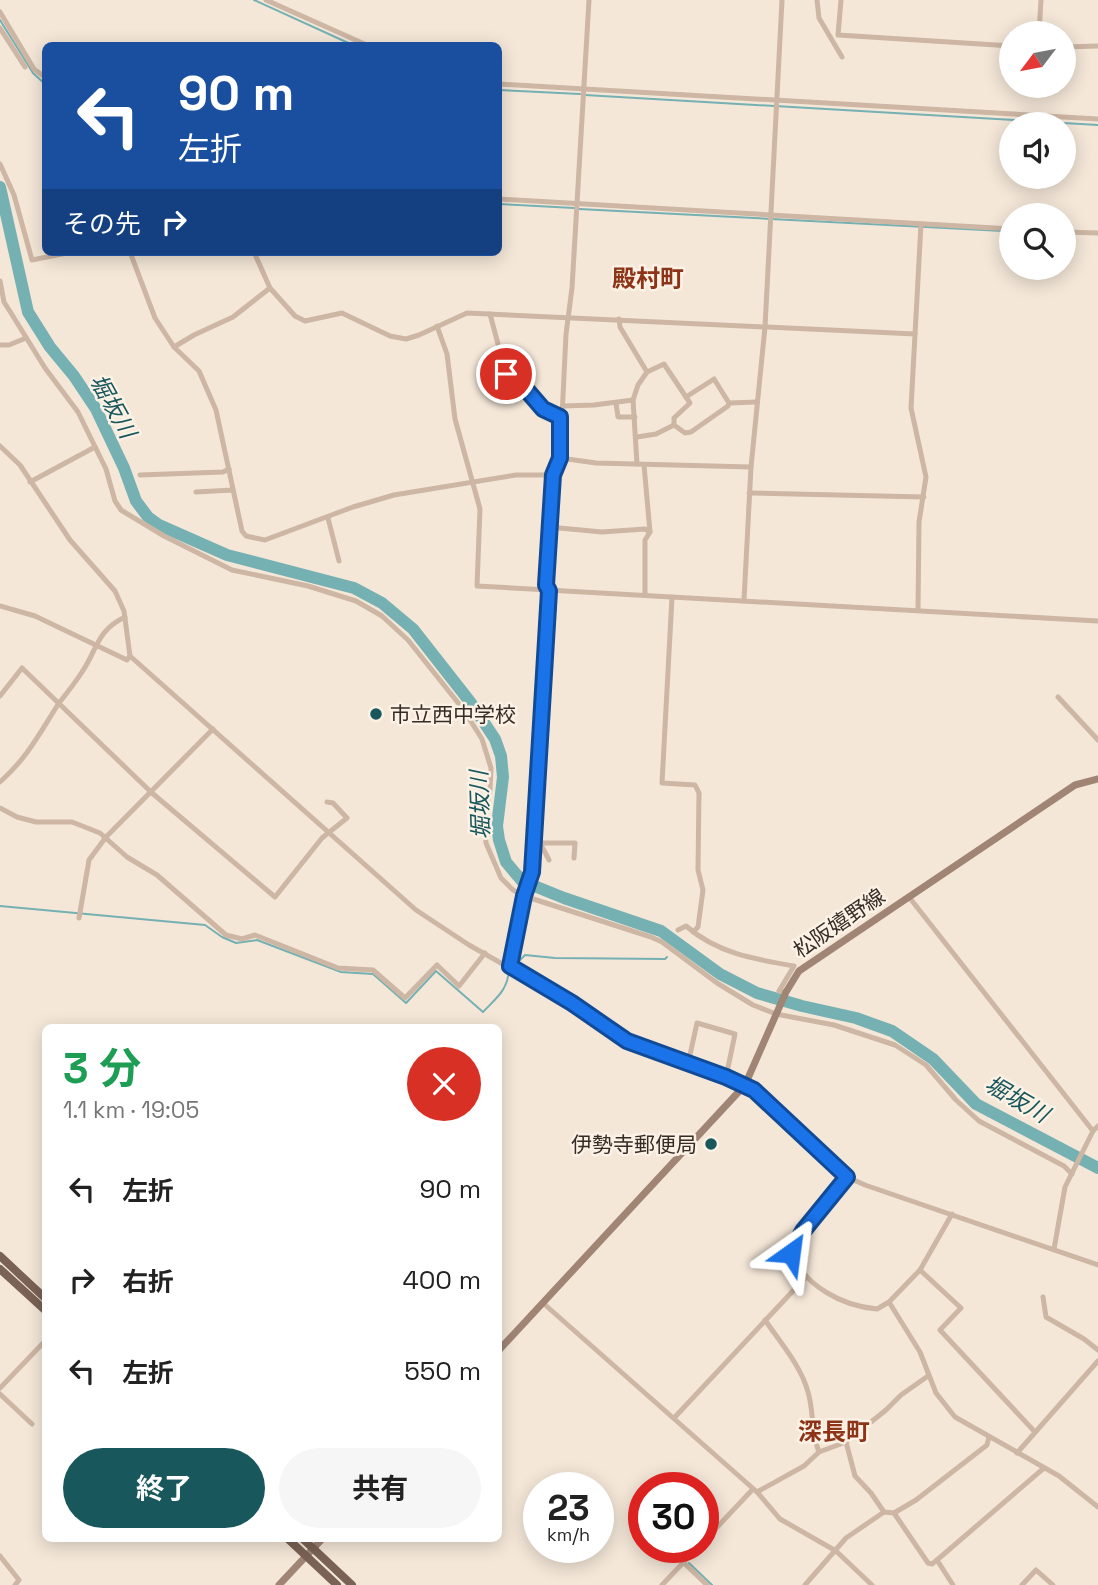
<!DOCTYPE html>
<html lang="ja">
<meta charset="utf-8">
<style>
body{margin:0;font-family:"Space Grotesk","Noto Sans JP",sans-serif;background:#f6f6f6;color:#222;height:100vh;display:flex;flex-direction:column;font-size:26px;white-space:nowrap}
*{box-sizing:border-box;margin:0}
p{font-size:23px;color:#767676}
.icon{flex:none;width:38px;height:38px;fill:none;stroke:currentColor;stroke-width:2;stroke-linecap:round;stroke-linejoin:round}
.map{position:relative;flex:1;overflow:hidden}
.drawer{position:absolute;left:42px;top:1024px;width:460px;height:518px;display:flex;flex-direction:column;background:#fff;border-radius:10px;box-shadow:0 4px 18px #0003}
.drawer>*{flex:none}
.banner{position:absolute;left:42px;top:42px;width:460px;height:214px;border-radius:10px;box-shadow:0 4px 18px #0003;background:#1a4fa0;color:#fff;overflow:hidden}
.needle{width:46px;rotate:238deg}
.fabs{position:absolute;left:999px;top:21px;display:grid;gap:14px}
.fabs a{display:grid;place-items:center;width:77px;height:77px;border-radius:50%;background:#fff;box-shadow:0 4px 18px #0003;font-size:35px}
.speed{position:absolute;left:523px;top:1472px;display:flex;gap:14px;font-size:35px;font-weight:700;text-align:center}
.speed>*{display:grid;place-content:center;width:91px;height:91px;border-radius:50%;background:#fff;box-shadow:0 4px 18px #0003;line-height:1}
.speed small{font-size:18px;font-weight:400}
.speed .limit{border:10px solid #d22;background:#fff;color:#111}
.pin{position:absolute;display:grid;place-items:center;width:60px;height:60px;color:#fff;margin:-30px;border:4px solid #fff;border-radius:50%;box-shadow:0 2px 7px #0007}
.me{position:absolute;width:77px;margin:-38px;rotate:31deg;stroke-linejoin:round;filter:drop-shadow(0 0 5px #0008)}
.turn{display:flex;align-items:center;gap:24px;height:147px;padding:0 21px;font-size:32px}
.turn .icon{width:91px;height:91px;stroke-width:2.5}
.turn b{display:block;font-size:49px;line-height:60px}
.then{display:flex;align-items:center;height:66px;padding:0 21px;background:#0003;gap:14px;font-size:26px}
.round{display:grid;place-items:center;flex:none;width:74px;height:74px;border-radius:37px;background:#f6f6f6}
.head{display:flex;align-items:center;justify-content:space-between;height:119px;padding:0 21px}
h1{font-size:42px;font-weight:700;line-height:52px;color:#1e9e55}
.primary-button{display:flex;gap:14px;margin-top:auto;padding:14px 21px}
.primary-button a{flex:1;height:80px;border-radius:42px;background:#18575c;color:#fff;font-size:28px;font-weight:700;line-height:80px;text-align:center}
.primary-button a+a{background:#f6f6f6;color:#222}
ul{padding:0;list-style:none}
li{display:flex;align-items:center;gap:21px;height:91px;padding:0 21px}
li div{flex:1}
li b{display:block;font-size:26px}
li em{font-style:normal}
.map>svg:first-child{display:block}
</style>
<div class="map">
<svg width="1098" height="1585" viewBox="0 0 1098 1585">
<rect width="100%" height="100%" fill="#f4e7d8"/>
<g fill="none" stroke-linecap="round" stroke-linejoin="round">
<g stroke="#75b0b3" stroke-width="2">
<polyline points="254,0 355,46"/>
<polyline points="0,20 33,73 46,85"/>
<polyline points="499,90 580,94"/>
<polyline points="585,95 1098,125"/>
<polyline points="499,204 574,208"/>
<polyline points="579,209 1003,231"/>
<path d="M0 906 205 925 222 937 236 943 257 940 341 972 373 974 406 1003 436 971 483 1012C496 998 507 991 509 971"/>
<polyline points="513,967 525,955 555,958 665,959 667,957"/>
<polyline points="689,1563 712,1585"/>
</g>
<polyline stroke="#75b0b3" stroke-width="12" points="0,187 28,312 50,347 74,376 96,409 124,468 136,501 148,517 159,525 227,555 354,588 382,603 413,629 471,703 495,739 501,756 503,777 497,826 499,840 506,862 522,881 564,898 661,931 720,974 757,993 802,1006 856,1018 892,1031 933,1059 976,1104 1098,1168"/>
<g stroke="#cdb6a3" stroke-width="5">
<polyline points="266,0 369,46"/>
<polyline points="817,0 819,18 842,57"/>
<polyline points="841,0 838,35 1012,46"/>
<polyline points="0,12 34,69 46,78"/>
<polyline points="0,28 25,67"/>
<polyline points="1039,33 1041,0"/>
<polyline points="1064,47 1098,46"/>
<polyline points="499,84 1098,119"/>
<polyline points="0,164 14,195 32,260 72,252"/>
<polyline points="499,199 1012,229"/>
<polyline points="1064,232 1098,233"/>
<polyline points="130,252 155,318 174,347 199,371 216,410 242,531 246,536 265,540 353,507 394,495 516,475 553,475"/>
<polyline points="254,252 270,288 295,316 305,321 342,313 390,336 406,339 419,335 467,313 915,334"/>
<polyline points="0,281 4,302 11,313 45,368 78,412 106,469 115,501 121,510 164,536 232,570 308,586 356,601 382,616 408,640 463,709 482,739 491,768 490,790 484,816 486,843 501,878 513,890 524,896 651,937 662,942 717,983 753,1005 776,1014 834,1025 895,1045 926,1065 956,1100 979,1121 1064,1166 1072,1174"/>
<polyline points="490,314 506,374 524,387 543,409 560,417"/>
<polyline points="619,319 620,327 647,372 638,385 633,400 637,464"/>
<polyline points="437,326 447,354 455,419 480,509 477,586 1098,621"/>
<polyline points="0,345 9,345 26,338"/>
<polyline points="174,347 194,335 233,317 270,288"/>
<polyline points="647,372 664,364 686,397 714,379 729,403 757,402"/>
<polyline points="616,403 618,417 635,417"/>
<polyline points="563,406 594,405 633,400"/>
<polyline points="674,425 674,418 690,403 686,397"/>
<polyline points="637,437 656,434 674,425 685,433 691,432 728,406 729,403"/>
<polyline points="0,446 20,465 70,540 115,591 124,611 130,656 416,910 469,945 572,1003 627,1041 726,1077 754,1090 847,1177 865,1185 1098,1265"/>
<polyline points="560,458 596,463 751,467"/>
<polyline points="644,465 650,532 645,540 645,594"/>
<polyline points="140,475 223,472 229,469"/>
<polyline points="30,482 95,447"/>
<polyline points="196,492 233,490"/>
<polyline points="749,493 924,497"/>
<polyline points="328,518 339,561"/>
<polyline points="549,527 602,532 645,529 650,532"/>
<polyline points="672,597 662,783 695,785 699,793 698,870 703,890 698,927 693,932"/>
<polyline points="744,600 751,467 765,327 782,0"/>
<polyline points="0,606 35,616 127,660 130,656"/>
<polyline points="918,610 919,522 926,477 911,408 921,224"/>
<polyline points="0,696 22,668 152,793 275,897 322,838 347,818 333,803 327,802"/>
<polyline points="1058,697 1098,740"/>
<path d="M0 782C28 757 39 734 59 703 67 693 75 683 82 672 97 650 97 630 125 617"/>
<polyline points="0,808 17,817 36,822 72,822 100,833 127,857 157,875 226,935 242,939 255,935 338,968 373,970 405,998 437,965 459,986 485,953"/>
<polyline points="535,843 575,843 574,858"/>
<polyline points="540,843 549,860"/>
<polyline points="909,897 1093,1131"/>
<polyline points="79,918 89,860 106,837 213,729"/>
<path d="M678 930 686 926C717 953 753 959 794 966L779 991 786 992"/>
<polyline points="510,966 524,896 532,872 549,591 546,585 549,511 553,475 560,458 566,334 572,288 589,0"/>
<polyline points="688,1064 697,1023 735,1034 726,1077"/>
<path d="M847 1177 803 1231 791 1253C805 1286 842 1306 877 1309L889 1302 920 1270 952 1214"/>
<polyline points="1054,1249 1065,1187 1093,1131 1098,1126"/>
<polyline points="920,1270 961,1308 940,1330 1035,1432"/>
<polyline points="1043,1297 1046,1317 1084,1339 1098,1350"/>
<polyline points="889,1302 920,1352 936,1393 955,1417 1059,1476 1098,1507"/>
<polyline points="543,1303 757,1492 780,1519 836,1551 872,1585"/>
<polyline points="0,1388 46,1340"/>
<polyline points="0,1394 32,1424"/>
<polyline points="674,1418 806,1277"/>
<polyline points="846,1442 855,1476 871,1493 884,1512"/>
<polyline points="819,1452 846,1442 886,1410 901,1395 928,1376"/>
<polyline points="1017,1453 1098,1361"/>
<path d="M757 1492 804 1466 819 1452C811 1433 814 1412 808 1392 801 1366 780 1342 765 1320"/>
<polyline points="894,1513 928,1563 932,1564 937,1560"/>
<polyline points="704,1541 753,1489"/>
<polyline points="0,1556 19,1580 15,1585"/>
<polyline points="683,1562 707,1585"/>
<polyline points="662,1585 698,1547"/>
<polyline points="805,1585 846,1538 884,1512 894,1513 916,1500 987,1445 989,1437"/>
<polyline points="953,1585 937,1560 1044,1468"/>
<polyline points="1022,1585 1036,1570 1053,1585"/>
</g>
<g stroke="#a08575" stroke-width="7">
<polyline points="499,1350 745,1085 786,992 799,971 1075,785 1098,779"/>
<polyline points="279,1585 323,1538"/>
</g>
<g stroke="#7a6255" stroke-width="8">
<polyline points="0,1256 46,1299"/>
<polyline points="0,1269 46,1311"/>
<polyline points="287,1538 337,1585"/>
<polyline points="302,1538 352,1585"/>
</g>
</g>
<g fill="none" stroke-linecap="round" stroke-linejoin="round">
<g stroke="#114b97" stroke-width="18">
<polyline id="route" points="506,374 524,387 543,409 560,417 560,458 553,475 546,585 549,591 532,872 524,896 510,966 572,1003 627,1041 726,1077 754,1090 847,1177 803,1231 791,1253"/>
</g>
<use href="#route" stroke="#1a73e8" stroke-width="12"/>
</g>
<g fill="#18575c" stroke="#fbf1e5" stroke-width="2.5">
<circle cx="376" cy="714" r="7"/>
<circle cx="711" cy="1144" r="7"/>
</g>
<g text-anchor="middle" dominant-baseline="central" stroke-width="5" stroke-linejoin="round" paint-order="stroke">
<g font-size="21" fill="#372b26" stroke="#fbf1e5" text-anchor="start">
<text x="390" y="714">市立西中学校</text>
<text x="697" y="1144" text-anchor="end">伊勢寺郵便局</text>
</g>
<g font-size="21" fill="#372b26" stroke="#fbf1e5">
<text transform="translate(839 923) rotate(-34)">松阪嬉野線</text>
</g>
<g font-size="23" font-style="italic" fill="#18575c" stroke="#fbf1e5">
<text transform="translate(113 406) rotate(61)">堀坂川</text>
<text transform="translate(480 805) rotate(-92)">堀坂川</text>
<text transform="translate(1017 1099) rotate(30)">堀坂川</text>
</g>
<g font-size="24" font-weight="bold" fill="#8d3418" stroke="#fbf1e5">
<text x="648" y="278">殿村町</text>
<text x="834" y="1431">深長町</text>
</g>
</g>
</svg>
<div class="fabs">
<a><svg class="needle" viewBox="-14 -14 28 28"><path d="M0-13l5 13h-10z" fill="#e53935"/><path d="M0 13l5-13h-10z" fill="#767676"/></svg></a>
<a><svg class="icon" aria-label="sound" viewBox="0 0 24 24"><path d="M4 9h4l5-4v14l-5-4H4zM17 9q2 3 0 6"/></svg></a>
<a><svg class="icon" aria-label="search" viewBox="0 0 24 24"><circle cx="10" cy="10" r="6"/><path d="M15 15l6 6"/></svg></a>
</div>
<div class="speed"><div>23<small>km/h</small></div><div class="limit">30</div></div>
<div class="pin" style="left:506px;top:374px;background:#d93025"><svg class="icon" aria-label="arrive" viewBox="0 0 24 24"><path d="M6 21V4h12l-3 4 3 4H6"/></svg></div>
<svg class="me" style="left:791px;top:1253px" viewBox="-20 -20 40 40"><path d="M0-17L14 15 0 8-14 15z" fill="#1a73e8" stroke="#fff" stroke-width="4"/></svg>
<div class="banner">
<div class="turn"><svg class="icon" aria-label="left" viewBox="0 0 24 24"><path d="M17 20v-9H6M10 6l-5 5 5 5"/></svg><div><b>90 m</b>左折</div></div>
<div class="then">その先<svg class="icon" aria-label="right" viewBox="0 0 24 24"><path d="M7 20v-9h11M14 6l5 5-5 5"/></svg></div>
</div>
<section class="drawer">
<div class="head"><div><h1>3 分</h1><p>1.1 km · 19:05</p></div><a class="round" style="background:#d93025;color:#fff"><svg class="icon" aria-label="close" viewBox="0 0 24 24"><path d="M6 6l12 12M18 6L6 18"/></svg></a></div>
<ul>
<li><svg class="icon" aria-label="left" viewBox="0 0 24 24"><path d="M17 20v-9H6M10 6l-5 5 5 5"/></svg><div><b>左折</b></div><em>90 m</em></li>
<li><svg class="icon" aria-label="right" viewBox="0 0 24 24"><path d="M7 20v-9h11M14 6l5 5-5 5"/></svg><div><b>右折</b></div><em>400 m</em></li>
<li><svg class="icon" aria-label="left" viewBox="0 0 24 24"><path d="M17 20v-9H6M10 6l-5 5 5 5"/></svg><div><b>左折</b></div><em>550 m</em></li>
</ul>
<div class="primary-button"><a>終了</a><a>共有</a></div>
</section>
</div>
